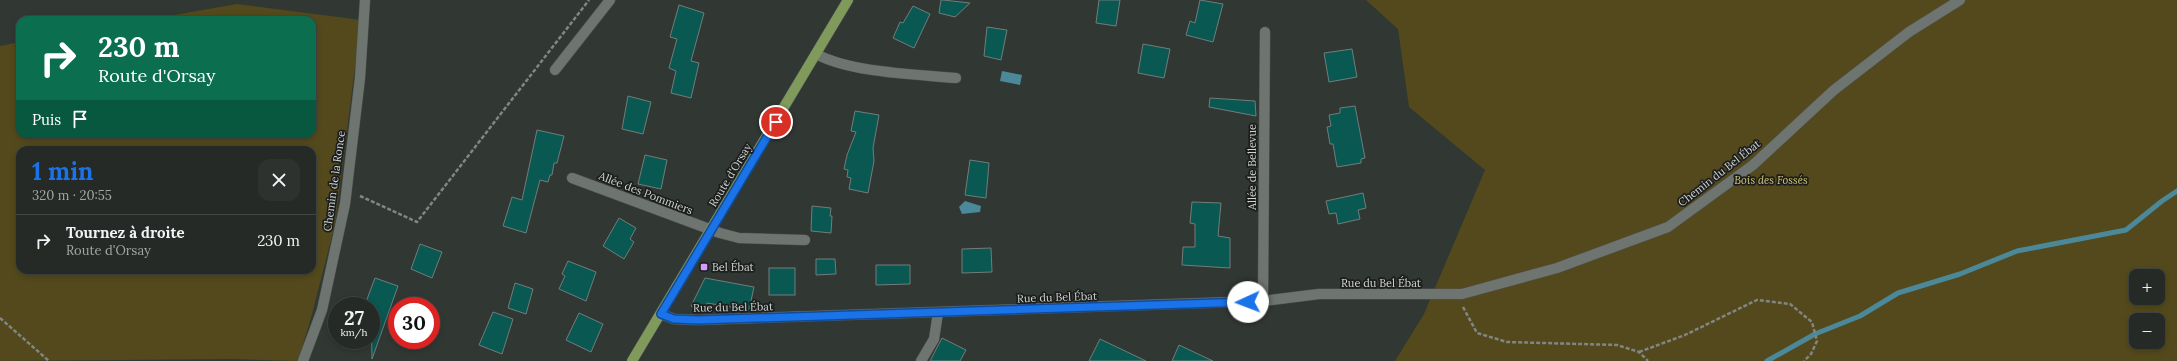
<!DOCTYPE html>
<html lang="fr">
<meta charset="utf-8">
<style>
body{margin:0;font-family:Lora,serif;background:#2d322e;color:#f1f3f6;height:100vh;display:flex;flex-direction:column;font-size:15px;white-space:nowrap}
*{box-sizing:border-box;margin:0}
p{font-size:13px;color:#a3a7a7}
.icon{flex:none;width:22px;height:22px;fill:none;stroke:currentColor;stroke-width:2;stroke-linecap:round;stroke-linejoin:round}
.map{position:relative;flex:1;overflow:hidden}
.side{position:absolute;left:16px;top:146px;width:300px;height:128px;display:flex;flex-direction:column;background:#252a26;border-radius:12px;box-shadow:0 2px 6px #0003,0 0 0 1px #424643}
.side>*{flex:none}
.guide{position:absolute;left:16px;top:16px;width:300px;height:122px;border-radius:12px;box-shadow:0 2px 6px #0003,0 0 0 1px #424643;background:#0b6e4f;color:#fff;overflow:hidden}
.tools{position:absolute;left:2129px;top:269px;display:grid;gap:8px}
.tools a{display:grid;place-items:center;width:36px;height:36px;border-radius:8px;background:#252a26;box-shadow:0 2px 6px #0003,0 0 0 1px #424643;font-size:20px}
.speed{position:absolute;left:328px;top:297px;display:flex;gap:8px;font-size:20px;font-weight:700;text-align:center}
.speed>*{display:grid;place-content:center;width:52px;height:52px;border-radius:50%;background:#252a26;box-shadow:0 2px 6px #0003,0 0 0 1px #424643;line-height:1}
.speed small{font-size:10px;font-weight:400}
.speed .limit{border:6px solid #d22;background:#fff;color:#111}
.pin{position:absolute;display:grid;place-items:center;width:34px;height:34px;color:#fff;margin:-17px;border:2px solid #fff;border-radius:50%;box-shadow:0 1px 4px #0007}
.me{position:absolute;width:44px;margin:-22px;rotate:268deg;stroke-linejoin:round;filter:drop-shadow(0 0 3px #0008)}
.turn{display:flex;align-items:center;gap:14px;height:84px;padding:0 16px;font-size:18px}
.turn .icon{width:52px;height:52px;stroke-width:2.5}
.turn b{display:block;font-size:28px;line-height:34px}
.then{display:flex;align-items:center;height:38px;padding:0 16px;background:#0003;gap:8px;font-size:15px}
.round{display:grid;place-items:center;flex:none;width:42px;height:42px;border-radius:12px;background:#2d322e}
.head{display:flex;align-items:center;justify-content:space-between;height:68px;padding:0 16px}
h1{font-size:24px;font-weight:700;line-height:30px;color:#1a73e8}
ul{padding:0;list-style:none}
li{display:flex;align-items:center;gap:12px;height:52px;padding:0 16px;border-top:1px solid #424643}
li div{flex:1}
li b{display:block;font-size:15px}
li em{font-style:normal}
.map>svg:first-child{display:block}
</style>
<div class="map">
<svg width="2177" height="361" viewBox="0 0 2177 361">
<rect width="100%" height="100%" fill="#313833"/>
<g fill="#53491c" fill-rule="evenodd">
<path d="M1366 0H2177V361H1395L1424 314 1485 170 1409 107 1398 29ZM2136 276H2158V298H2136ZM2136 320H2158V342H2136Z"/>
<path d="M237 4 361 20 335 224 311 318 298 361 233 359 0 361V46L20 42V134H312V20H146ZM20 150H312V270H20Z"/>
</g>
<g fill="#4b899a">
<polygon points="1002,71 1022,75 1020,85 1000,81"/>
<polygon points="965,201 981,206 980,212 962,214 959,207"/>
</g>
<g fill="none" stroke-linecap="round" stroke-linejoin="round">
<polyline stroke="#4b899a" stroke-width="5" points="1767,361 1815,334 1860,316 1898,293 1960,274 2017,251 2126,230 2162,201 2177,191"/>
</g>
<g fill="#095852" stroke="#727c7b">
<polygon points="941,0 943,0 970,3 955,17 939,13"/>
<polygon points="1099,0 1120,0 1116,26 1096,23"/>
<polygon points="1200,0 1223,4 1213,42 1186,35 1190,21 1195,23"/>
<polygon points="679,5 704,13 691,61 699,63 691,98 671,93 676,71 669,68 677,39 670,37"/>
<polygon points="913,6 930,14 914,48 893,38 900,22 903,23"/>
<polygon points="987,27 1007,30 1001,60 984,56"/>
<polygon points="1143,44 1170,49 1164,78 1138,73"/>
<polygon points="1352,49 1357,77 1329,82 1324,53"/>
<polygon points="628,96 651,102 643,134 622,129"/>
<polygon points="1210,98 1255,101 1256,116 1209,107"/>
<polygon points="1355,106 1365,158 1361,159 1361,163 1337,167 1333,144 1330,144 1327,127 1331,126 1329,115 1340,113 1340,108"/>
<polygon points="855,111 879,115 873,148 874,161 868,193 849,189 851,178 847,177 848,170 844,169 847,155 856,132 851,131"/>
<polygon points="537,130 564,136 557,163 554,163 552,175 550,175 548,182 540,180 526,233 503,226 512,197 522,200"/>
<polygon points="645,155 667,160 661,189 638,184"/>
<polygon points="970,160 989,163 986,198 965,195"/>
<polygon points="1363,193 1366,208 1358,210 1360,219 1338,224 1336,213 1329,214 1326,201"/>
<polygon points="1192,202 1221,203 1218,236 1230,238 1230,268 1182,265 1183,247 1195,247 1195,224 1190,223"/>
<polygon points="812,206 831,208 830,216 832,216 831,233 811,231"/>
<polygon points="619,218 636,228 630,239 634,242 624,259 603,246"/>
<polygon points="420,244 442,252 432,278 411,269"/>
<polygon points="991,248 992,272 962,273 962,249"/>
<polygon points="816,259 835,259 836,274 816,275"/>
<polygon points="568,261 596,272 586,301 559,289 565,276 562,274"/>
<polygon points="876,265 910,265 910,284 876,285"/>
<rect x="769" y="268" width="26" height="27"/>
<polygon points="375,278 398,286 372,359 371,304 366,302"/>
<polygon points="705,278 754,287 749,310 707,303 703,312 691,306"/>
<polygon points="515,283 533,289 526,314 508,308"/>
<polygon points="493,312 513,319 502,354 479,345"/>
<polygon points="579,313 603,324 591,352 566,340"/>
<polygon points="942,338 966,350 960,361 930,361"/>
<polygon points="1100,339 1146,361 1089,361"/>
<polygon points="1179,345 1213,361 1172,361"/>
</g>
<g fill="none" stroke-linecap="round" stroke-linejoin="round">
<g stroke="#505552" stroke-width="11">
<g id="minor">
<path d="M816 54C852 73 915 74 956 78"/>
<polyline points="555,70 610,0"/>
<polyline points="572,178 720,233 739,238 805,240"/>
<polyline points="1263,301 1265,32"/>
<polyline points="661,314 674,319 698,320 1263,301 1319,294 1462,294 1557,268 1668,227 1753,165 1834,90 1909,32 1960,0"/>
<polyline points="303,361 322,310 345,204 360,78 365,0"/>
<polyline points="921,361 934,339 938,313"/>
</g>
</g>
<g stroke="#505552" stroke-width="11">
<polyline id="major" points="632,361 848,0"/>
</g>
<g stroke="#818683" stroke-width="2.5" stroke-dasharray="4 2" stroke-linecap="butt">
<polyline points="360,196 417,222 589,0"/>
<polyline points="1463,307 1477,333 1507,342 1617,345 1639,352 1648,361"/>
<polyline points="0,318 49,361"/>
<polyline points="1639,352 1685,335 1757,300 1790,304 1812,322 1817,341 1811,354 1804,361"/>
</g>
<use href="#minor" stroke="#6e7570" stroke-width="10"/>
<use href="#major" stroke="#7f9a5a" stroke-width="10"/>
</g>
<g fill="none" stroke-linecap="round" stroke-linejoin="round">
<g stroke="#114b97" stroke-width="10">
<polyline id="route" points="776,122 661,314 674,319 698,320 1248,302"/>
</g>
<use href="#route" stroke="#1a73e8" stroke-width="7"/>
</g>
<rect fill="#d19dfe" stroke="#1b1e1c" stroke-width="1.5" x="700" y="263" width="8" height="8" rx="2"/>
<g text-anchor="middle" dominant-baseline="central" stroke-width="3.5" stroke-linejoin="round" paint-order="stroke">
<g font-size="11" fill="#d0d4d2" stroke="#1b1e1c">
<text transform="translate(1252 167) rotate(-90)">Allée de Bellevue</text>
<text transform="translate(1719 173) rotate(-38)">Chemin du Bel Ébat</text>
<text transform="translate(730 175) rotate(-59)">Route d'Orsay</text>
<text transform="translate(334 181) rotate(-82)">Chemin de la Ronce</text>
<text transform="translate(646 193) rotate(21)">Allée des Pommiers</text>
<text x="1381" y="283">Rue du Bel Ébat</text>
<text transform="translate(1057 297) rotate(-2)">Rue du Bel Ébat</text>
<text transform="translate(733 307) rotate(-1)">Rue du Bel Ébat</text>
</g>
<g font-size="11" font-style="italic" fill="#d6c578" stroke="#1b1e1c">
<text x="1771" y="180">Bois des Fossés</text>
</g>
<g font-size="11" fill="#d0d4d2" stroke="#1b1e1c" text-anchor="start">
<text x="712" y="267">Bel Ébat</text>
</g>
</g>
</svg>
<div class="tools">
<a>+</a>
<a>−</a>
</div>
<div class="speed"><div>27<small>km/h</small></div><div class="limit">30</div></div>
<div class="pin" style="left:776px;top:122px;background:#d93025"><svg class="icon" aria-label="arrive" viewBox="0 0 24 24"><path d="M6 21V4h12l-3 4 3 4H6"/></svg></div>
<svg class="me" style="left:1248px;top:302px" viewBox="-20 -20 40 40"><circle r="19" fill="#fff"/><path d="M0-13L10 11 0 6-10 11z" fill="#1a73e8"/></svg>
<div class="guide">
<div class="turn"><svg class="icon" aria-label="right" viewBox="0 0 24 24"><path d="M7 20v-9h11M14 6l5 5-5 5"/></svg><div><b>230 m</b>Route d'Orsay</div></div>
<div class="then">Puis<svg class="icon" aria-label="arrive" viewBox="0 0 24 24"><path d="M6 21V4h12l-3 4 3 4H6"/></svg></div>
</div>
<section class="side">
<div class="head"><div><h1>1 min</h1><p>320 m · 20:55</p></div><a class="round"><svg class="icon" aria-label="close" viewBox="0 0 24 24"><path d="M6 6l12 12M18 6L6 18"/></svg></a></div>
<ul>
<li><svg class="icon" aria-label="right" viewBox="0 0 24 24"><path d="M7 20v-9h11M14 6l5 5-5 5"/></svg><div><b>Tournez à droite</b><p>Route d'Orsay</p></div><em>230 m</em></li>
</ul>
</section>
</div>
